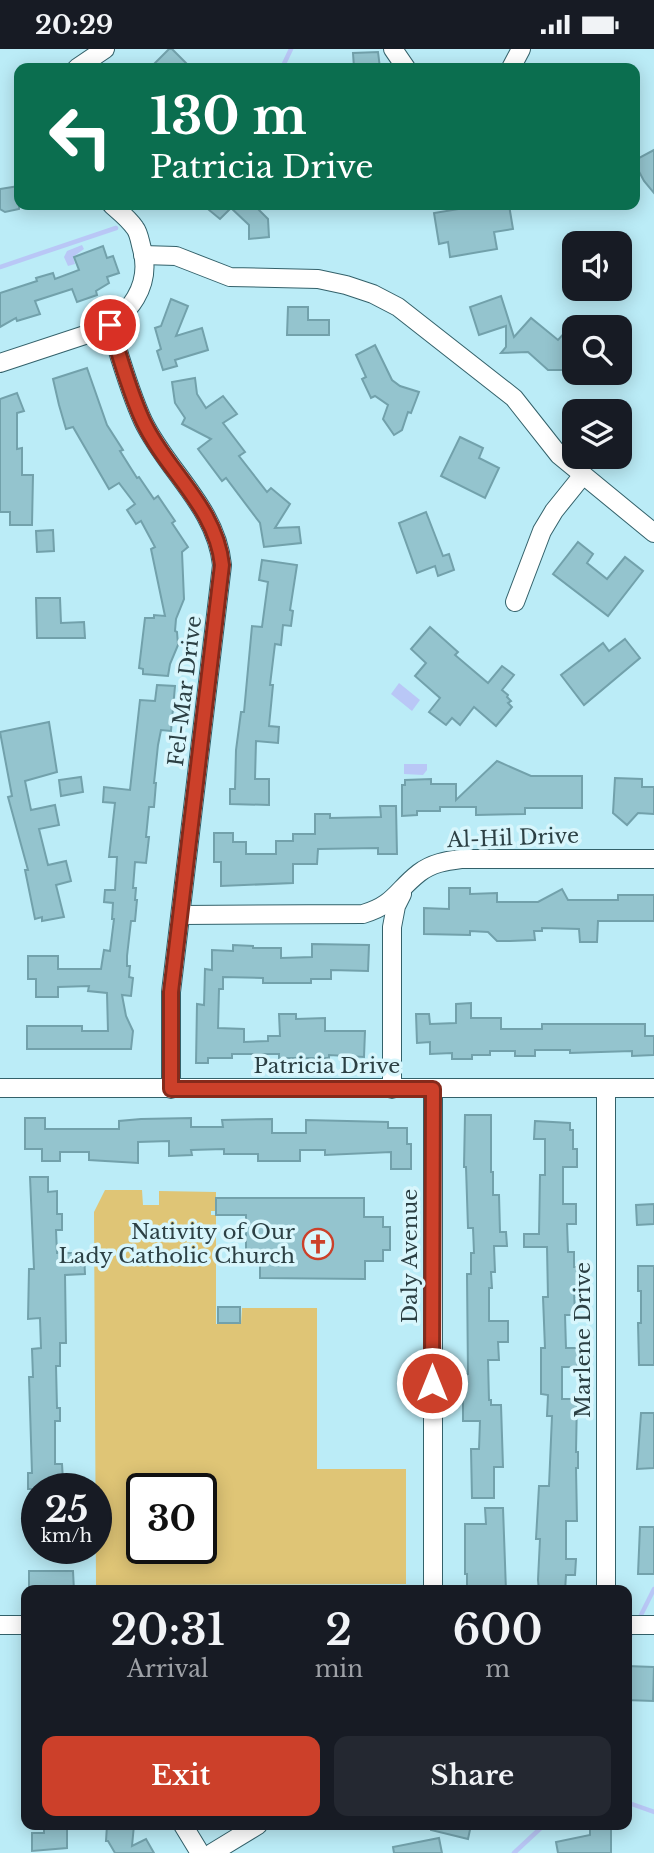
<!DOCTYPE html>
<style>
body{margin:0;font-family:"Libre Baskerville",serif;background:#242831;color:#f1f3f6;height:100vh;display:flex;flex-direction:column;font-size:26px;white-space:nowrap}
*{box-sizing:border-box;margin:0}
p{font-size:23px;color:#9ea1a6}
.icon{flex:none;width:38px;height:38px;fill:none;stroke:currentColor;stroke-width:2;stroke-linecap:round;stroke-linejoin:round}
.map{position:relative;flex:1;overflow:hidden}
.sheet{position:absolute;left:21px;top:1536px;width:611px;height:245px;display:flex;flex-direction:column;background:#171b24;border-radius:14px;box-shadow:0 4px 18px #0003}
.sheet>*{flex:none}
.top-card{position:absolute;left:14px;top:14px;width:626px;height:147px;border-radius:14px;box-shadow:0 4px 18px #0003;background:#0b6e4f;color:#fff;overflow:hidden}
.fabs{position:absolute;left:562px;top:182px;display:grid;gap:14px}
.fabs a{display:grid;place-items:center;width:70px;height:70px;border-radius:14px;background:#171b24;box-shadow:0 4px 18px #0003;font-size:35px}
.speed{position:absolute;left:21px;top:1424px;display:flex;gap:14px;font-size:35px;font-weight:700;text-align:center}
.speed>*{display:grid;place-content:center;width:91px;height:91px;border-radius:50%;background:#171b24;box-shadow:0 4px 18px #0003;line-height:1}
.speed small{font-size:18px;font-weight:400}
.speed .limit{border:4px solid #111;border-radius:10px;background:#fff;color:#111}
.pin{position:absolute;display:grid;place-items:center;width:60px;height:60px;color:#fff;margin:-30px;border:4px solid #fff;border-radius:50%;box-shadow:0 2px 7px #0007}
.me{position:absolute;width:77px;margin:-38px;rotate:0deg;stroke-linejoin:round;filter:drop-shadow(0 0 5px #0008)}
.turn{display:flex;align-items:center;gap:24px;height:147px;padding:0 21px;font-size:32px}
.turn .icon{width:91px;height:91px;stroke-width:2.5}
.turn b{display:block;font-size:49px;line-height:60px}
.eta{display:flex;justify-content:space-evenly;align-items:center;height:119px;text-align:center}
.eta b{font-size:42px;font-weight:600;line-height:49px}
.button{display:flex;gap:14px;margin-top:auto;padding:14px 21px}
.button a{flex:1;height:80px;border-radius:14px;background:#cc402a;color:#fff;font-size:28px;font-weight:600;line-height:80px;text-align:center}
.button a+a{background:#242831;color:#f1f3f6}
.status{display:flex;justify-content:space-between;align-items:center;height:49px;padding:0 35px;background:#171b24;direction:ltr}
.status svg{height:19px;fill:currentColor}
.map>svg:first-child{display:block}
</style>
<div class="status"><b>20:29</b><svg viewBox="0 0 49 12"><path d="M0 12V9h3v3zM5 12V6h3v6zM10 12V3h3v9zM15 12V0h3v12zM26 1h20v11H26zM47 4h2v5h-2z"/></svg></div>
<div class="map">
<svg width="654" height="1804" viewBox="0 0 654 1804">
<rect width="100%" height="100%" fill="#bbecf7"/>
<path fill="#dfc576" fill-rule="evenodd" d="M105 1141H142L143 1156H159V1142L216 1143V1162H211V1166H216V1275H241L242 1259H317V1420H406V1535L96 1536 94 1163ZM142 1440H201V1500H142Z"/>
<g fill="#b9c7f6">
<polygon points="82,196 84,200 73,208 75,215 68,217 64,208 67,202"/>
<polygon points="399,634 420,651 412,662 391,645"/>
<polygon points="404,715 427,715 427,721 423,726 404,725"/>
</g>
<g fill="none" stroke-linecap="round" stroke-linejoin="round">
<g stroke="#b9c7f6" stroke-width="4.5">
<polyline points="282,19 291,0"/>
<polyline points="0,218 116,179"/>
<polyline points="639,1570 654,1540"/>
<polyline points="626,1595 633,1581"/>
<polyline points="626,1753 654,1763"/>
<polyline points="514,1804 544,1776"/>
</g>
</g>
<g fill="#94c4ce" stroke="#72a1ab" stroke-width="2">
<polygon points="169,0 172,0 191,19 150,19"/>
<polygon points="378,3 380,19 354,19 353,4"/>
<polygon points="654,101 654,144 644,132 635,115 635,111"/>
<polygon points="19,137 19,160 5,163 0,160 0,140"/>
<polygon points="203,156 254,156 268,170 269,188 249,190 249,176 231,159 220,170"/>
<polygon points="483,156 509,156 513,180 494,183 497,200 450,208 448,193 439,195 434,164"/>
<polygon points="103,197 107,209 113,207 119,224 107,228 109,234 96,242 97,246 77,253 72,240 35,252 40,265 17,272 16,269 0,278 0,244 37,232 36,229 53,224 55,230 79,221 74,208"/>
<polygon points="501,247 514,288 531,269 558,291 568,280 574,286 574,310 563,321 548,321 528,303 501,304 506,298 506,277 479,286 470,258"/>
<polygon points="171,250 188,257 176,287 202,279 208,301 175,311 177,317 163,321 157,302 161,300 155,279 161,277"/>
<polygon points="288,258 308,258 308,271 329,271 329,286 287,286"/>
<polygon points="375,296 392,331 400,337 419,343 411,364 408,363 402,381 394,386 383,370 388,356 375,347 371,349 362,330 366,328 356,306"/>
<polygon points="87,319 107,376 123,401 120,402 137,429 139,428 154,450 158,447 175,472 172,474 188,498 182,503 184,550 176,570 175,582 177,583 178,596 170,615 168,627 143,625 143,620 139,619 145,569 154,569 154,566 165,567 151,500 155,498 141,472 136,475 127,461 135,455 119,434 109,440 73,378 66,380 59,356 53,330"/>
<polygon points="195,329 197,345 206,359 223,347 237,365 223,374 245,403 239,407 267,443 271,439 290,455 275,479 299,478 301,494 264,498 260,474 226,429 222,432 198,400 211,390 182,375 185,369 175,354 172,333"/>
<polygon points="17,344 24,362 17,364 17,400 22,399 22,426 33,426 32,476 10,476 10,463 0,463 0,350"/>
<polygon points="460,388 483,399 479,409 499,419 485,449 441,427"/>
<polygon points="426,463 443,507 449,505 454,521 438,527 435,517 417,524 399,474"/>
<polygon points="53,481 54,502 37,503 36,482"/>
<polygon points="578,493 593,505 587,514 607,530 625,508 643,522 608,567 553,525"/>
<polygon points="262,511 297,516 290,561 293,562 291,577 283,576 281,596 275,595 270,636 273,636 269,677 279,678 278,694 256,692 255,730 269,730 269,756 230,755 230,740 235,740 236,701 241,663 244,663 252,577 262,578 268,533 259,531"/>
<polygon points="36,549 60,549 61,574 84,573 85,589 37,589"/>
<polygon points="430,578 458,603 455,606 488,634 502,617 514,626 502,641 508,646 507,648 511,652 508,654 512,658 496,677 474,658 460,676 452,669 446,676 429,663 440,649 415,627 426,614 411,600"/>
<polygon points="625,590 640,609 584,656 561,626 603,594 609,602"/>
<polygon points="157,636 175,637 171,682 161,681 158,696 154,734 156,734 154,758 149,758 146,788 149,788 146,814 135,813 133,839 136,839 135,851 137,851 135,872 131,872 127,907 127,917 130,917 129,928 133,929 131,947 122,946 126,967 133,982 131,1000 27,1000 27,977 82,977 82,982 108,982 107,944 88,942 89,937 58,938 58,948 36,948 36,930 28,930 28,907 58,907 58,920 101,920 104,901 110,902 114,870 112,870 113,854 104,853 105,841 115,841 117,808 109,808 115,754 103,753 104,738 130,741 140,651 155,652"/>
<polygon points="49,673 57,723 25,732 31,761 55,756 59,776 39,780 48,816 66,812 71,832 56,836 64,868 42,872 42,868 35,870 25,821 28,821 8,748 12,747 0,683"/>
<polygon points="497,712 531,727 582,727 582,759 525,759 525,765 476,766 476,758 440,758 440,762 417,762 417,766 402,767 402,736 405,736 405,731 431,730 431,735 456,735 456,751"/>
<polygon points="81,728 83,743 61,747 59,731"/>
<polygon points="615,729 642,730 642,738 654,738 654,765 638,764 627,776 613,764"/>
<polygon points="380,757 396,757 397,805 378,805 378,799 318,800 317,815 293,815 293,834 221,837 221,813 214,813 214,784 233,784 233,793 246,793 246,805 276,805 276,792 293,792 293,785 315,785 315,765 330,765 330,769 381,768"/>
<polygon points="449,839 470,839 470,845 497,844 497,853 538,853 562,840 568,851 618,851 618,846 654,846 654,872 598,872 597,893 580,893 579,880 542,879 542,882 534,882 535,891 510,892 497,892 488,883 470,882 470,886 424,885 424,859 449,860"/>
<polygon points="312,895 369,896 368,922 331,921 331,930 311,930 311,934 263,934 263,929 223,928 223,940 219,940 218,979 244,980 244,993 268,992 268,987 280,987 279,965 296,965 296,970 325,969 325,982 365,982 364,1008 329,1006 329,1009 279,1009 279,1005 232,1005 232,1009 208,1009 208,1014 196,1014 197,955 204,956 205,920 212,921 212,901 233,902 233,896 253,897 253,899 281,899 281,909 312,908"/>
<polygon points="471,954 471,969 501,969 501,980 542,980 542,975 645,975 645,987 654,987 654,1006 632,1007 632,1002 570,1004 570,1001 535,1001 535,1007 515,1007 515,1002 490,1002 490,1006 472,1006 472,1010 452,1010 452,1004 430,1005 430,993 417,994 416,965 429,965 430,975 456,974 456,955"/>
<polygon points="465,1066 491,1066 491,1123 493,1123 493,1146 499,1146 500,1183 506,1183 507,1197 494,1197 495,1223 491,1223 492,1239 489,1239 489,1272 508,1272 508,1293 498,1293 499,1311 488,1311 489,1351 491,1351 491,1356 501,1356 503,1418 494,1418 494,1449 472,1449 471,1400 479,1400 480,1372 463,1372 463,1325 468,1325 467,1225 471,1225 471,1204 474,1204 473,1179 468,1179 466,1118 464,1118"/>
<polygon points="25,1069 45,1069 45,1080 119,1080 119,1072 141,1070 191,1069 191,1078 223,1078 222,1071 272,1070 272,1084 306,1084 306,1071 388,1073 388,1079 407,1079 407,1095 411,1095 411,1120 391,1120 391,1103 325,1106 325,1101 300,1101 300,1112 258,1112 258,1105 224,1105 224,1100 191,1101 192,1106 169,1107 169,1092 138,1093 138,1114 89,1111 89,1103 60,1103 60,1112 42,1112 42,1100 25,1100"/>
<polygon points="535,1072 570,1074 570,1081 573,1081 573,1100 577,1100 577,1118 563,1118 563,1155 576,1155 576,1175 567,1175 568,1203 574,1203 574,1218 577,1218 578,1240 574,1240 575,1266 565,1266 566,1299 577,1299 577,1318 562,1318 562,1350 577,1350 576,1403 578,1403 578,1419 576,1419 577,1472 566,1472 566,1510 576,1510 575,1526 566,1526 565,1542 539,1542 538,1531 540,1490 536,1490 539,1437 549,1437 552,1367 547,1367 548,1346 541,1345 541,1299 545,1299 543,1248 548,1248 547,1198 524,1198 524,1185 539,1185 540,1126 545,1126 545,1090 534,1090"/>
<polygon points="30,1128 48,1128 48,1143 57,1142 57,1165 62,1165 62,1181 56,1181 57,1204 84,1204 85,1225 65,1226 66,1294 60,1294 60,1317 56,1317 57,1359 60,1359 60,1372 55,1372 55,1415 62,1415 63,1432 53,1433 53,1440 28,1440 28,1424 32,1424 29,1328 33,1328 32,1300 41,1299 40,1269 28,1270 29,1220 34,1220"/>
<polygon points="216,1149 364,1149 364,1168 383,1168 383,1178 390,1178 390,1201 383,1201 383,1212 365,1212 365,1230 260,1229 260,1201 246,1201 246,1166 216,1166"/>
<polygon points="654,1155 654,1175 637,1176 636,1156"/>
<polygon points="638,1217 654,1217 654,1316 639,1316 638,1274 641,1274 641,1242 638,1242"/>
<rect x="218" y="1258" width="22" height="16"/>
<polygon points="641,1364 654,1364 654,1419 637,1420"/>
<polygon points="485,1459 503,1459 506,1542 467,1542 467,1525 465,1525 465,1475 486,1475"/>
<polygon points="640,1478 654,1478 654,1525 638,1525"/>
<polygon points="29,1522 73,1522 74,1542 29,1542"/>
<polygon points="626,1617 654,1618 653,1652 626,1651"/>
<polygon points="44,1776 67,1776 67,1799 32,1802 32,1784 44,1784"/>
<polygon points="107,1776 134,1776 132,1797 146,1790 154,1804 115,1804 108,1792 106,1792"/>
<polygon points="431,1776 471,1776 468,1790 431,1781"/>
<polygon points="590,1776 611,1776 611,1804 558,1804 556,1793 590,1786"/>
<polygon points="439,1789 442,1804 394,1804 393,1798"/>
</g>
<g fill="none" stroke-linecap="round" stroke-linejoin="round">
<g stroke="#33616a" stroke-width="20">
<g id="street">
<polyline points="393,0 406,19"/>
<polyline points="77,19 105,0"/>
<polyline points="511,19 521,0"/>
<polyline points="143,206 176,207 230,228 318,230 346,236 373,245 398,258 514,349 559,406 654,484"/>
<path d="M110 276C120 308 129 342 143 372 167 422 216 458 222 516L171 943V1040"/>
<path d="M0 314 97 282C130 267 152 236 142 200 140 193 139 184 135 179 129 170 120 163 112 156"/>
<polyline points="515,553 542,482 554,462 583,426"/>
<path d="M181 866 363 865C394 856 396 842 419 824 432 814 446 812 461 810H654"/>
<polyline points="0,1039 654,1039"/>
<polyline points="392,1040 392,878 396,857 402,845"/>
<polyline points="433,1542 433,1040"/>
<polyline points="606,1542 606,1040"/>
<polyline points="0,1576 26,1576"/>
<polyline points="626,1576 654,1576"/>
<polyline points="183,1776 200,1804"/>
<polyline points="212,1804 258,1776"/>
</g>
</g>
<use href="#street" stroke="#fff" stroke-width="18"/>
</g>
<g fill="none" stroke-linecap="round" stroke-linejoin="round">
<g stroke="#852a1b" stroke-width="18">
<path id="route" d="M110 276C120 308 129 342 143 372 167 423 216 458 222 516L171 943V1040H433L432 1334"/>
</g>
<use href="#route" stroke="#cc402a" stroke-width="12"/>
</g>
<defs>
<g id="church-ring" transform="scale(1.575)"><circle r="9.5" fill="#d8f6fc" stroke="#cc402a" stroke-width="1.5"/><path d="M-1.2-6h2.4v3.5h3.3v2.4h-3.3V6h-2.4V-.1h-3.3v-2.4h3.3Z" fill="#cc402a"/></g>
</defs>
<g fill-rule="evenodd">
<use href="#church-ring" x="318" y="1195"/>
</g>
<g text-anchor="middle" dominant-baseline="central" stroke-width="7" stroke-linejoin="round" paint-order="stroke">
<g font-size="21" fill="#2c4044" stroke="#d8f6fc">
<text transform="translate(185 642) rotate(-83)">Fel-Mar Drive</text>
<text transform="translate(513 789) rotate(-2)">Al-Hil Drive</text>
<text x="327" y="1017">Patricia Drive</text>
<text transform="translate(410 1207) rotate(-90)">Daly Avenue</text>
<text transform="translate(583 1291) rotate(-90)">Marlene Drive</text>
</g>
<g font-size="21" fill="#2c4044" stroke="#d8f6fc" text-anchor="end">
<text x="295" y="1183">Nativity of Our<tspan x="295" dy="24">Lady Catholic Church</tspan></text>
</g>
</g>
</svg>
<div class="fabs">
<a><svg class="icon" aria-label="sound" viewBox="0 0 24 24"><path d="M4 9h4l5-4v14l-5-4H4zM17 9q2 3 0 6"/></svg></a>
<a><svg class="icon" aria-label="search" viewBox="0 0 24 24"><circle cx="10" cy="10" r="6"/><path d="M15 15l6 6"/></svg></a>
<a><svg class="icon" aria-label="layers" viewBox="0 0 24 24"><path d="M12 4l9 5-9 5-9-5zM3 14l9 5 9-5"/></svg></a>
</div>
<div class="speed"><div>25<small>km/h</small></div><div class="limit">30</div></div>
<div class="pin" style="left:110px;top:276px;background:#d93025"><svg class="icon" aria-label="arrive" viewBox="0 0 24 24"><path d="M6 21V4h12l-3 4 3 4H6"/></svg></div>
<svg class="me" style="left:432px;top:1334px" viewBox="-20 -20 40 40"><circle r="17" fill="#cc402a" stroke="#fff" stroke-width="3"/><path d="M0-11L8 9 0 5-8 9z" fill="#fff"/></svg>
<div class="top-card">
<div class="turn"><svg class="icon" aria-label="left" viewBox="0 0 24 24"><path d="M17 20v-9H6M10 6l-5 5 5 5"/></svg><div><b>130 m</b>Patricia Drive</div></div>
</div>
<section class="sheet">
<div class="eta">
<div><b>20:31</b><p>Arrival</p></div>
<div><b>2</b><p>min</p></div>
<div><b>600</b><p>m</p></div>
</div>
<div class="button"><a>Exit</a><a>Share</a></div>
</section>
</div>
